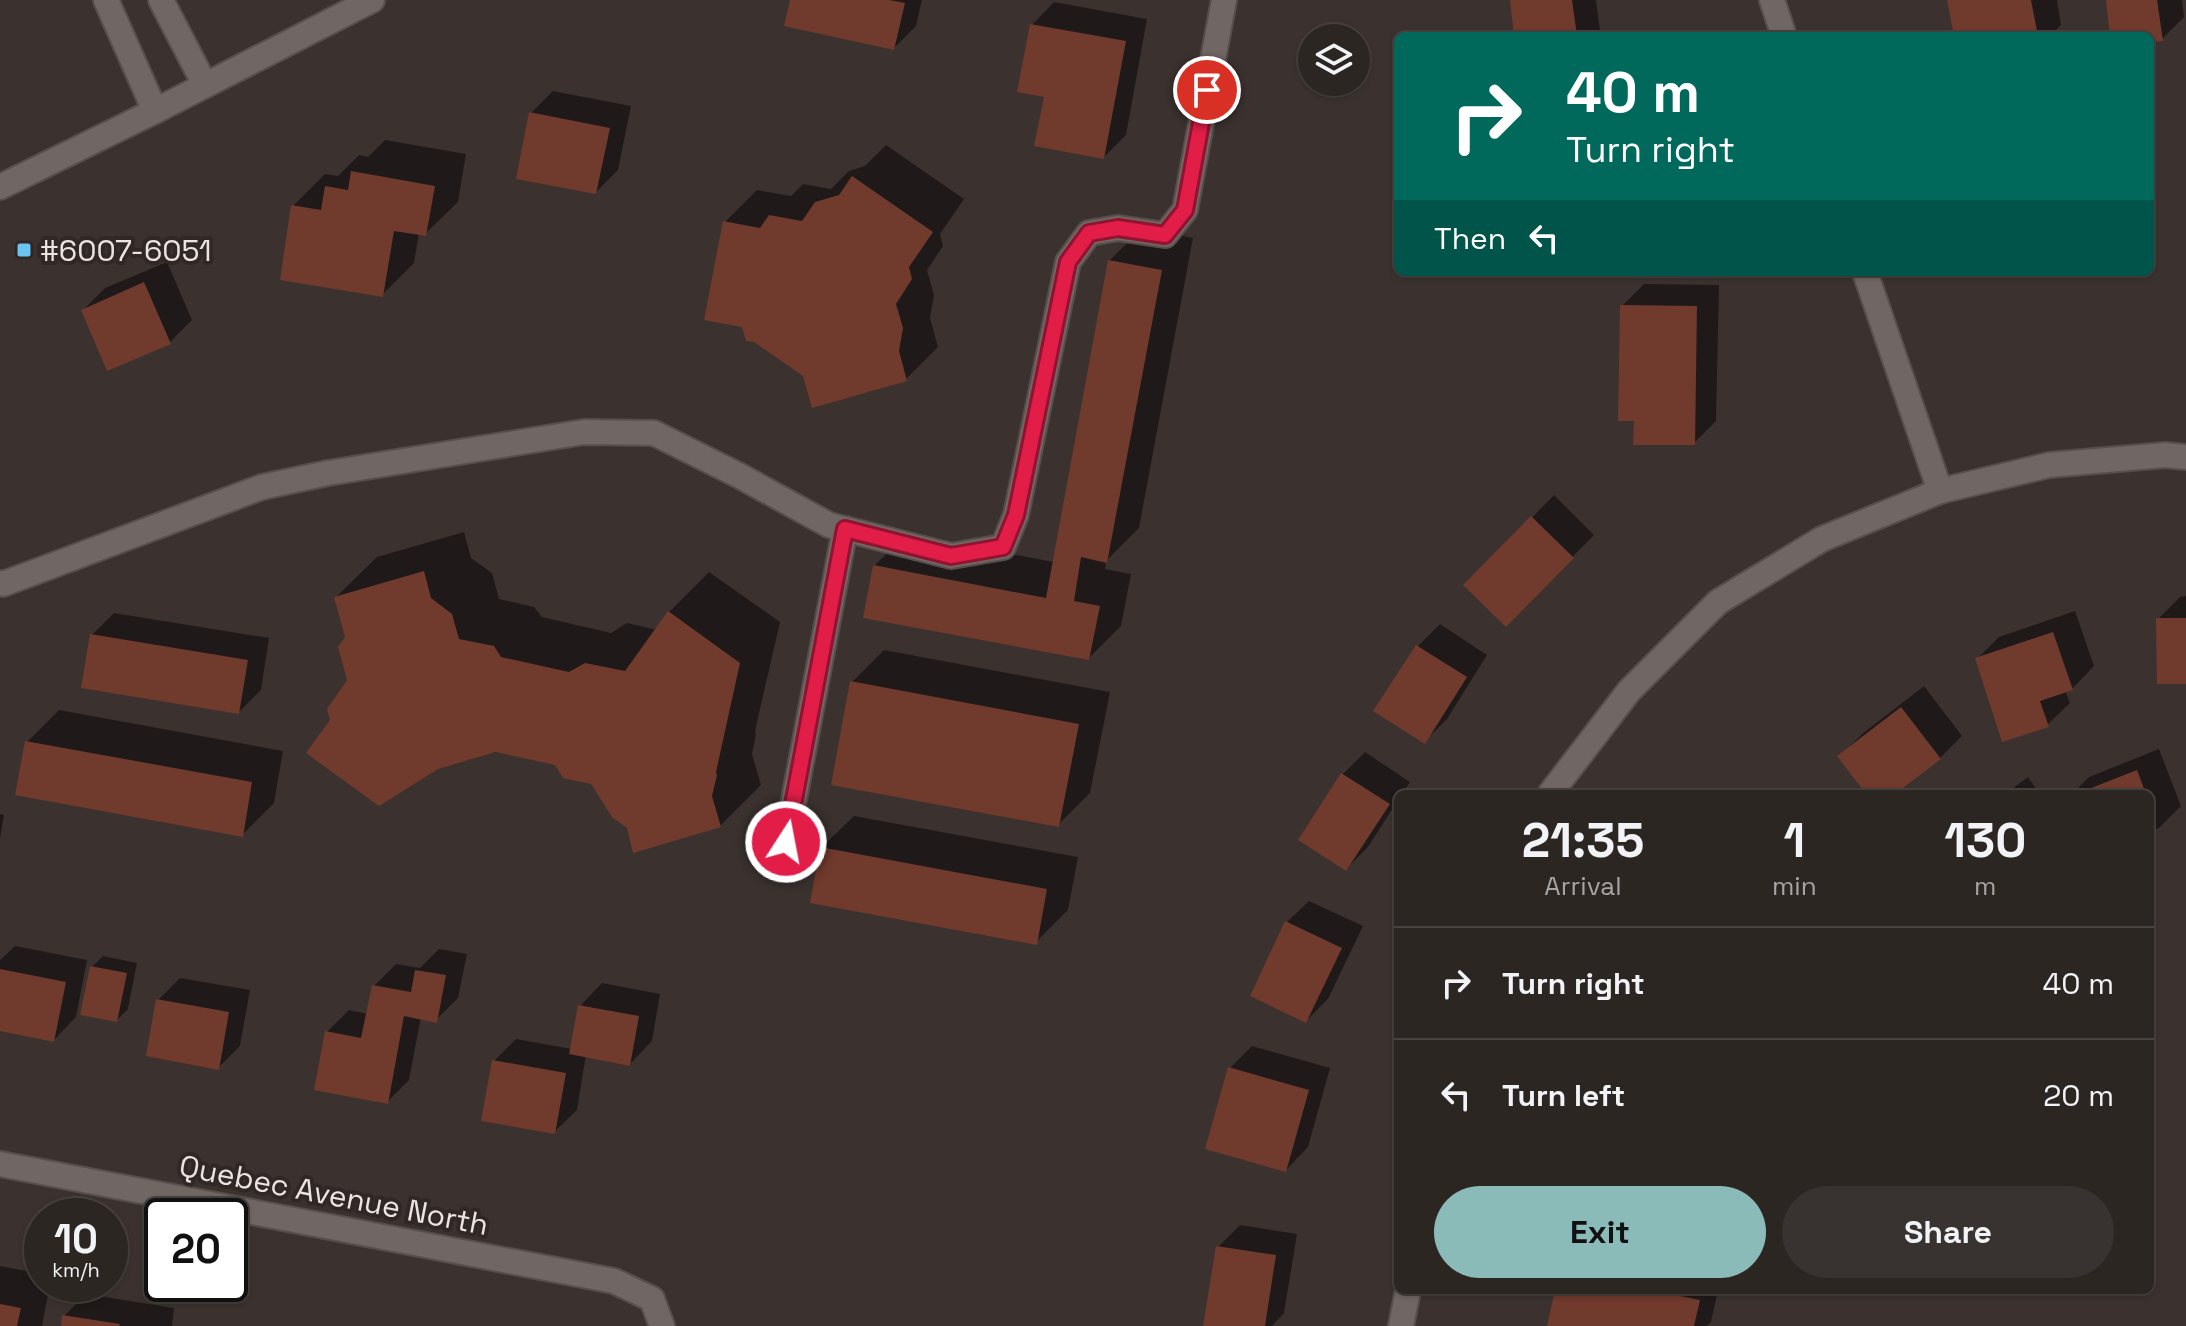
<!DOCTYPE html>
<style>
body{margin:0;font-family:"Space Grotesk",sans-serif;background:#383230;color:#f1f3f6;height:100vh;display:flex;flex-direction:column;font-size:30px;white-space:nowrap}
*{box-sizing:border-box;margin:0}
p{font-size:26px;color:#a6a5a6}
.icon{flex:none;width:44px;height:44px;fill:none;stroke:currentColor;stroke-width:2;stroke-linecap:round;stroke-linejoin:round}
.map{position:relative;flex:1;overflow:hidden}
.side{position:absolute;left:1394px;top:790px;width:760px;height:504px;display:flex;flex-direction:column;background:#2c2623;border-radius:12px;box-shadow:0 2px 6px #0004,0 0 0 2px #484341}
.side>*{flex:none}
.guide{position:absolute;left:1394px;top:32px;width:760px;height:244px;border-radius:12px;box-shadow:0 2px 6px #0004,0 0 0 2px #484341;background:#00695c;color:#fff;overflow:hidden}
.buttons{position:absolute;left:1298px;top:24px;display:grid;gap:16px}
.buttons a{display:grid;place-items:center;width:72px;height:72px;border-radius:50%;background:#2c2623;box-shadow:0 2px 6px #0004,0 0 0 2px #484341;font-size:40px}
.speed{position:absolute;left:24px;top:1198px;display:flex;gap:16px;font-size:40px;font-weight:700;text-align:center}
.speed>*{display:grid;place-content:center;width:104px;height:104px;border-radius:50%;background:#2c2623;box-shadow:0 2px 6px #0004,0 0 0 2px #484341;line-height:1}
.speed small{font-size:20px;font-weight:400}
.speed .limit{border:4px solid #111;border-radius:12px;background:#fff;color:#111}
.pin{position:absolute;display:grid;place-items:center;width:68px;height:68px;color:#fff;margin:-34px;border:4px solid #fff;border-radius:50%;box-shadow:0 2px 8px #0007}
.me{position:absolute;width:88px;margin:-44px;rotate:11deg;stroke-linejoin:round;filter:drop-shadow(0 0 6px #0008)}
.turn{display:flex;align-items:center;gap:28px;height:168px;padding:0 40px;font-size:36px}
.turn .icon{width:104px;height:104px;stroke-width:2.5}
.turn b{display:block;font-size:56px;line-height:68px}
.then{display:flex;align-items:center;height:76px;padding:0 40px;background:#0003;gap:16px;font-size:30px}
.eta{display:flex;justify-content:space-evenly;align-items:center;height:136px;text-align:center}
.eta b{font-size:48px;font-weight:600;line-height:56px}
.action{display:flex;gap:16px;margin-top:auto;padding:16px 40px}
.action a{flex:1;height:92px;border-radius:48px;background:#8bbbb9;color:#111;font-size:32px;font-weight:600;line-height:92px;text-align:center}
.action a+a{background:#383230;color:#f1f3f6}
ul{padding:0;list-style:none}
li{display:flex;align-items:center;gap:24px;height:112px;padding:0 40px;border-top:2px solid #484341}
li div{flex:1}
li b{display:block;font-size:30px}
li em{font-style:normal}
.map>svg:first-child{display:block}
</style>
<div class="map">
<svg width="2186" height="1326" viewBox="0 0 2186 1326">
<rect width="100%" height="100%" fill="#3b322f"/>
<g fill="#0007">
<polygon points="792,0 922,0 916,26 894,48"/>
<polygon points="1512,0 1596,0 1600,31 1596,36 1516,36"/>
<polygon points="1949,0 2057,0 2061,25 2050,36 1956,36"/>
<polygon points="2108,0 2182,0 2184,17 2162,39 2150,40 2150,36 2112,36"/>
<polygon points="1054,2 1147,19 1126,135 1104,157 1046,95 1032,25"/>
<polygon points="553,91 631,106 618,170 596,192 531,113"/>
<polygon points="385,140 466,154 458,202 425,234 419,233 414,263 382,295 293,206 325,174 338,176 359,155 368,157"/>
<polygon points="886,145 964,199 940,234 943,246 927,270 934,295 930,318 938,347 906,379 805,375 725,222 757,190 791,196 803,184 831,189 849,171 865,166"/>
<polygon points="1142,228 1193,238 1139,528 1106,561 1105,569 1131,574 1121,626 1089,658 874,566 907,534 1054,562 1110,260"/>
<polygon points="167,262 192,320 170,342 83,310 105,288"/>
<polygon points="1644,284 1719,285 1716,421 1694,443 1636,419 1622,306"/>
<polygon points="1554,495 1594,535 1506,625 1466,585"/>
<polygon points="464,532 471,558 492,573 499,599 534,607 542,617 611,633 627,623 657,630 669,612 709,572 780,622 755,731 756,734 752,754 761,785 720,826 628,827 592,782 556,764 332,720 349,681 348,638 336,597 377,557"/>
<polygon points="2186,596 2186,682 2158,619 2180,597"/>
<polygon points="2075,611 2094,666 2072,689 2065,690 2070,703 2047,725 1977,659 1999,637"/>
<polygon points="114,613 269,638 261,690 239,712 92,635"/>
<polygon points="1440,624 1487,655 1447,719 1425,741 1418,646"/>
<polygon points="884,650 1110,692 1090,793 1058,825 852,682"/>
<polygon points="1924,686 1962,736 1940,758 1892,794 1869,794 1840,756 1862,734"/>
<polygon points="59,710 283,751 274,803 242,835 27,742"/>
<polygon points="2159,749 2181,806 2159,828 2150,832 2150,794 2072,794 2089,777"/>
<polygon points="1365,752 1410,782 1402,794 1398,794 1398,800 1368,847 1346,869 1300,839 1343,774"/>
<polygon points="2028,777 2040,794 2005,794"/>
<polygon points="0,814 4,815 0,839"/>
<polygon points="854,816 1078,857 1068,910 1036,942 821,848"/>
<polygon points="1309,901 1363,926 1328,999 1306,1021 1286,923"/>
<polygon points="15,946 87,960 76,1017 54,1040 0,1029 0,960"/>
<polygon points="439,949 467,954 458,998 436,1020 421,1017 409,1080 387,1102 327,1032 349,1010 368,1014 374,986 396,964 420,968"/>
<polygon points="103,956 137,963 128,1009 117,1020 92,967"/>
<polygon points="180,978 250,990 240,1046 218,1068 158,1000"/>
<polygon points="602,983 660,994 652,1041 630,1064 586,1055 577,1110 554,1132 494,1061 516,1039 572,1049 580,1006"/>
<polygon points="1252,1046 1330,1068 1308,1147 1286,1170 1230,1068"/>
<polygon points="1240,1225 1297,1234 1284,1313 1272,1326 1205,1326 1218,1247"/>
<polygon points="0,1266 42,1274 42,1284 50,1284 42,1326 0,1326"/>
<polygon points="1557,1290 1718,1290 1711,1322 1707,1326 1550,1326"/>
<polygon points="86,1294 174,1308 172,1326 63,1326 64,1316"/>
</g>
<g fill="#703a2d">
<polygon points="790,0 889,0 905,3 894,50 784,26"/>
<polygon points="1510,0 1572,0 1577,36 1514,36"/>
<polygon points="1947,0 2031,0 2038,36 1954,36"/>
<polygon points="2106,0 2157,0 2163,41 2150,42 2150,36 2110,36"/>
<polygon points="1030,24 1126,41 1104,159 1034,146 1044,97 1017,92"/>
<polygon points="529,112 610,128 596,194 516,179"/>
<polygon points="351,171 435,186 426,236 394,231 383,297 280,280 291,205 321,210 325,186 348,190"/>
<polygon points="852,176 933,232 909,267 912,279 896,304 903,328 899,351 907,381 812,408 803,376 754,342 746,341 742,327 704,320 723,221 760,228 769,215 802,221 815,202 839,195"/>
<polygon points="1108,260 1162,270 1107,563 1081,557 1074,601 1100,606 1089,660 863,618 873,565 1046,598"/>
<polygon points="144,282 171,344 107,371 81,310"/>
<polygon points="1620,305 1697,306 1695,445 1633,445 1634,421 1618,421"/>
<polygon points="1531,516 1574,558 1506,627 1463,585"/>
<polygon points="424,571 431,598 452,614 459,639 494,646 501,657 569,672 585,663 625,671 668,611 740,663 716,772 717,775 712,796 721,827 633,853 627,828 612,817 591,784 563,778 555,765 495,752 438,769 379,806 306,753 330,720 327,709 347,680 338,647 345,637 334,597"/>
<polygon points="2156,618 2186,618 2186,684 2157,684"/>
<polygon points="2053,632 2073,690 2040,701 2049,727 2002,742 1975,658"/>
<polygon points="90,634 248,660 239,714 81,688"/>
<polygon points="1416,645 1467,677 1425,744 1373,711"/>
<polygon points="850,681 1079,724 1059,827 831,785"/>
<polygon points="1901,707 1941,759 1895,794 1866,794 1837,756"/>
<polygon points="25,741 252,782 243,837 15,795"/>
<polygon points="2137,770 2146,794 2076,794"/>
<polygon points="1341,773 1390,804 1346,871 1298,840"/>
<polygon points="820,847 1047,889 1037,945 810,903"/>
<polygon points="1285,921 1342,948 1306,1023 1250,996"/>
<polygon points="90,966 127,973 117,1022 80,1015"/>
<polygon points="0,969 66,982 54,1042 0,1031"/>
<polygon points="415,970 446,975 437,1023 404,1016 388,1104 314,1090 325,1031 361,1038 372,985 411,992"/>
<polygon points="156,999 229,1012 219,1070 146,1056"/>
<polygon points="578,1005 639,1016 630,1066 569,1054"/>
<polygon points="492,1060 566,1073 555,1134 481,1121"/>
<polygon points="1228,1067 1309,1090 1286,1172 1205,1149"/>
<polygon points="1216,1246 1276,1255 1265,1326 1203,1326"/>
<polygon points="1555,1290 1651,1290 1700,1300 1694,1326 1547,1326"/>
<polygon points="0,1304 21,1308 17,1326 0,1326"/>
<polygon points="62,1315 120,1324 119,1326 61,1326"/>
</g>
<g fill="none" stroke-linecap="round" stroke-linejoin="round">
<g stroke="#564f4c" stroke-width="28">
<g id="minor">
<polyline points="106,0 155,111"/>
<polyline points="161,0 205,85"/>
<polyline points="1772,0 1784,36"/>
<polyline points="0,187 155,111 372,0"/>
<polyline points="1865,272 1940,491"/>
<polyline points="0,583 3,584 262,487 328,473 584,432 654,433 740,476 829,525 951,556 1003,547 1016,515 1068,262 1089,233 1118,228 1165,235 1185,210 1224,0"/>
<polyline points="1550,794 1629,691 1718,602 1822,539 1940,491 2049,465 2165,455 2186,457"/>
<polyline points="786,842 845,529"/>
<polyline points="0,1164 614,1281 652,1299 662,1326"/>
<polyline points="1401,1326 1408,1290"/>
</g>
</g>
<use href="#minor" stroke="#706663" stroke-width="24"/>
</g>
<g fill="none" stroke-linecap="round" stroke-linejoin="round">
<g stroke="#92132f" stroke-width="20">
<polyline id="route" points="786,842 845,529 951,556 1003,547 1016,515 1068,262 1089,233 1118,228 1165,235 1185,210 1207,90"/>
</g>
<use href="#route" stroke="#e11d48" stroke-width="14"/>
</g>
<rect fill="#6ac3f1" stroke="#312825" stroke-width="3" x="16" y="242" width="16" height="16" rx="4"/>
<g text-anchor="middle" dominant-baseline="central" stroke-width="8" stroke-linejoin="round" paint-order="stroke">
<g font-size="30" fill="#ebe4e3" stroke="#312825" text-anchor="start">
<text x="40" y="250">#6007-6051</text>
</g>
<g font-size="30" fill="#ebe4e3" stroke="#312825">
<text transform="translate(334 1195) rotate(11)">Quebec Avenue North</text>
</g>
</g>
</svg>
<div class="buttons">
<a><svg class="icon" aria-label="layers" viewBox="0 0 24 24"><path d="M12 4l9 5-9 5-9-5zM3 14l9 5 9-5"/></svg></a>
</div>
<div class="speed"><div>10<small>km/h</small></div><div class="limit">20</div></div>
<div class="pin" style="left:1207px;top:90px;background:#d93025"><svg class="icon" aria-label="arrive" viewBox="0 0 24 24"><path d="M6 21V4h12l-3 4 3 4H6"/></svg></div>
<svg class="me" style="left:786px;top:842px" viewBox="-20 -20 40 40"><circle r="17" fill="#e11d48" stroke="#fff" stroke-width="3"/><path d="M0-11L8 9 0 5-8 9z" fill="#fff"/></svg>
<div class="guide">
<div class="turn"><svg class="icon" aria-label="right" viewBox="0 0 24 24"><path d="M7 20v-9h11M14 6l5 5-5 5"/></svg><div><b>40 m</b>Turn right</div></div>
<div class="then">Then<svg class="icon" aria-label="left" viewBox="0 0 24 24"><path d="M17 20v-9H6M10 6l-5 5 5 5"/></svg></div>
</div>
<section class="side">
<div class="eta">
<div><b>21:35</b><p>Arrival</p></div>
<div><b>1</b><p>min</p></div>
<div><b>130</b><p>m</p></div>
</div>
<ul>
<li><svg class="icon" aria-label="right" viewBox="0 0 24 24"><path d="M7 20v-9h11M14 6l5 5-5 5"/></svg><div><b>Turn right</b></div><em>40 m</em></li>
<li><svg class="icon" aria-label="left" viewBox="0 0 24 24"><path d="M17 20v-9H6M10 6l-5 5 5 5"/></svg><div><b>Turn left</b></div><em>20 m</em></li>
</ul>
<div class="action"><a>Exit</a><a>Share</a></div>
</section>
</div>
